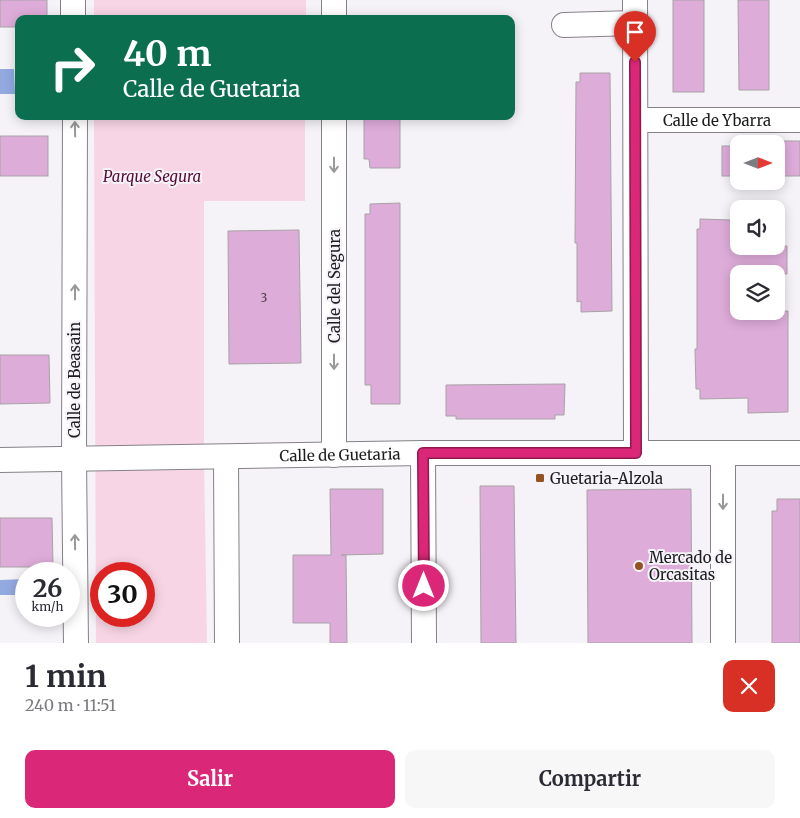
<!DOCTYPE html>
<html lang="es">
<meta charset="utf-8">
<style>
body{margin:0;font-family:Merriweather,serif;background:#f7f7f7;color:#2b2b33;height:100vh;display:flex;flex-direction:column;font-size:19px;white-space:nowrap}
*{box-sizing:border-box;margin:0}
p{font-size:16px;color:#7c7c81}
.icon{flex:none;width:28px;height:28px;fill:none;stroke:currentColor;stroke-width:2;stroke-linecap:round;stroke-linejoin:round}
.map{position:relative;height:643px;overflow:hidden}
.drawer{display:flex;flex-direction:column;background:#fff;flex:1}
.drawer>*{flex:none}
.hud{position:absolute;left:15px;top:15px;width:500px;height:105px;border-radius:10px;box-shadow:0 2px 12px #0003;background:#0b6e4f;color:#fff;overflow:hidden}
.needle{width:32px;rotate:90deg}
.fabs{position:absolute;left:730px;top:135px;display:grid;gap:10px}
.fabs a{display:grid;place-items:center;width:55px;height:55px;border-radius:10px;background:#fff;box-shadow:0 2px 12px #0003;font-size:25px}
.speed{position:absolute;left:15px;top:562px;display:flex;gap:10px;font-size:25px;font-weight:700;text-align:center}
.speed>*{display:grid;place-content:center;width:65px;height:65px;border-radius:50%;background:#fff;box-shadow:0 2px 12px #0003;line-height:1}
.speed small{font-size:12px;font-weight:400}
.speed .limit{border:8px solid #d22;background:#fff;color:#111}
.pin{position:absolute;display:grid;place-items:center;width:42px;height:42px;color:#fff;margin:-51px -21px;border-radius:50% 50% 50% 0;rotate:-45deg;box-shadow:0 0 5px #0007}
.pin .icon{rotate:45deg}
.me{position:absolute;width:55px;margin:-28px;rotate:0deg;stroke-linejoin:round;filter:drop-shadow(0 0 4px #0008)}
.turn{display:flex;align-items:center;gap:18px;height:105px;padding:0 25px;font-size:22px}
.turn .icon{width:65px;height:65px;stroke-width:2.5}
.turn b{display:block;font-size:35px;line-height:42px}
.round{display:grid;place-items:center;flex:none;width:52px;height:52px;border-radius:10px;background:#f7f7f7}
.summary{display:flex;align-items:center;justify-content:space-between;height:85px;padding:0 25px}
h1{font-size:30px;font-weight:700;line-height:38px}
.cta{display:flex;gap:10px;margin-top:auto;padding:10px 25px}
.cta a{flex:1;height:58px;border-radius:10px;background:#db2777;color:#fff;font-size:20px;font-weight:700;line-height:58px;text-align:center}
.cta a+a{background:#f7f7f7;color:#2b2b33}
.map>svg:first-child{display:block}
</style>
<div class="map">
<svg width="800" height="643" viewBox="0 0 800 643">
<rect width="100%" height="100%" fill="#f5f2f8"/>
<g fill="#f8d5e4" fill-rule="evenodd">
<rect x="94" y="0" width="212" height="19"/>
<path d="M94 116H305V201H204V457L207 643H96ZM101 574H144V616H101Z"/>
</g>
<g fill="#93aae1">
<polygon points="0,69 14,69 15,94 0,94"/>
<polygon points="26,579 26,595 0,595 0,580"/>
</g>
<g fill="#deacd9" stroke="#a7a2a6">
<polygon points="0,0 47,0 47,19 19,19 19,27 0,27"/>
<rect x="673" y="0" width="31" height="92"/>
<polygon points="738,0 769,0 769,90 739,90"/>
<polygon points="580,73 610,73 612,311 581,312 581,301 577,302 577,243 575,243 576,82 580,82"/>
<polygon points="370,116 400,116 400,168 370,168 369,159 364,159 364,117"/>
<rect x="0" y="136" width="48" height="40"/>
<rect x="776" y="141" width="24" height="35"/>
<rect x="722" y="146" width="17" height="30"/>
<polygon points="400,203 400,404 371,404 371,385 365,385 365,214 370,214 370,204"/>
<polygon points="700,219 731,220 731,246 787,246 787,274 731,274 731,311 788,311 788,412 748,413 748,398 700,399 700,389 696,389 695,349 697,349 697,229 700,229"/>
<polygon points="299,230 301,363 229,364 228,231"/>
<polygon points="0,355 49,355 50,403 0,404"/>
<polygon points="565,384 564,415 555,415 555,419 456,419 456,416 446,416 446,385"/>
<polygon points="480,486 514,486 516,643 481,643"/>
<polygon points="330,489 383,489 383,554 341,555 346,555 347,643 330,643 330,623 293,623 293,555 331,555"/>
<polygon points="691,489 692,643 588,643 587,490"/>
<polygon points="777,499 800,499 800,643 772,643 772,511 777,511"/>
<polygon points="0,518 52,518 53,567 0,567"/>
</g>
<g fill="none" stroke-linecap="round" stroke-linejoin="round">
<g stroke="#858287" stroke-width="26">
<g id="minor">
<polyline points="73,0 73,19"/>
<polyline points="334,0 334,19"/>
<polyline points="635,0 636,453"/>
<polyline points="564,25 635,23"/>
<polyline points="75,116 74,459 76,643"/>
<polyline points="334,116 334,455"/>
<path id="s1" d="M636 120H800"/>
<polyline points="423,453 424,643"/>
<polyline points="723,453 723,643"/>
<polyline points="226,457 227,643"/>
<path id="s2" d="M0 460 423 453H800"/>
</g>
</g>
<use href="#minor" stroke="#fff" stroke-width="24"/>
</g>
<defs><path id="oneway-shaft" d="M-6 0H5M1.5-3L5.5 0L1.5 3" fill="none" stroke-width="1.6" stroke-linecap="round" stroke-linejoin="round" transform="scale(1.25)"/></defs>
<g stroke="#99999a">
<use href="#oneway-shaft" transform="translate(75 129) rotate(-91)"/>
<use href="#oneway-shaft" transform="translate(334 165) rotate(90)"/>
<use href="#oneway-shaft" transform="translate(75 292) rotate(-90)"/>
<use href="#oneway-shaft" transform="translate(334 362) rotate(90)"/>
<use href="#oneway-shaft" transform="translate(723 502) rotate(90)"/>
<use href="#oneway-shaft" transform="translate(75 542) rotate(-91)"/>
</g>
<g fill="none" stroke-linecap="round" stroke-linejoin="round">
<g stroke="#8e194d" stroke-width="12">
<polyline id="route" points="424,586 423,453 636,453 635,62"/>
</g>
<use href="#route" stroke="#db2777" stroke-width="9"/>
</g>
<g fill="#93521f" stroke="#f5f2f8" stroke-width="2">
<rect x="535" y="473" width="10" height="10" rx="2.5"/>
<circle cx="639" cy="566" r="5"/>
</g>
<g text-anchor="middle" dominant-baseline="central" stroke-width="4" stroke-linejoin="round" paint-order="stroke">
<g font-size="12" fill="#4d404d">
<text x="264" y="297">3</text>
</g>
<g font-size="15" fill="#1d1c1e" stroke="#f5f2f8">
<text stroke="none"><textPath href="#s1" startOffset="81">Calle de Ybarra</textPath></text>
<text transform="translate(334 286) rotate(-90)">Calle del Segura</text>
<text transform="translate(74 380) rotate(-90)">Calle de Beasain</text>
<text stroke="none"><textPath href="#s2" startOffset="340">Calle de Guetaria</textPath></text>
</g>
<g font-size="15" font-style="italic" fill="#550b36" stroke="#f5f2f8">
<text x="152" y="176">Parque Segura</text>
</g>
<g font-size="15" fill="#1d1c1e" stroke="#f5f2f8" text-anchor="start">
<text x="550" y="478">Guetaria-Alzola</text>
<text x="649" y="557">Mercado de<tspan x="649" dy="17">Orcasitas</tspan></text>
</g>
</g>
</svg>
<div class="fabs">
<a><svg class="needle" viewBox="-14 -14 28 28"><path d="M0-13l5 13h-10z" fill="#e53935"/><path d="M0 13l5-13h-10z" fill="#7c7c81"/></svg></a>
<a><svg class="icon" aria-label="sound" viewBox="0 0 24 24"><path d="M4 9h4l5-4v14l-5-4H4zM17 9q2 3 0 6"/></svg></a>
<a><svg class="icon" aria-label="layers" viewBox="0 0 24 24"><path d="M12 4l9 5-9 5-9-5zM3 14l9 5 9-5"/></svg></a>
</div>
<div class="speed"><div>26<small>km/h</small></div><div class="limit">30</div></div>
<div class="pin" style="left:635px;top:62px;background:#d93025"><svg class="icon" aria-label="arrive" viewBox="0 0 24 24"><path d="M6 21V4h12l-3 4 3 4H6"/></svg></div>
<svg class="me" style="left:424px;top:586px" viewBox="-20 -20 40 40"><circle r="17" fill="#db2777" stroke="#fff" stroke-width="3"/><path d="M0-11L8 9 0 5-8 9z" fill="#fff"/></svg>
<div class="hud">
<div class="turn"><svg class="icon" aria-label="right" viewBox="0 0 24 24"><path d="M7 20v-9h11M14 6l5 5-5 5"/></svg><div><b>40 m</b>Calle de Guetaria</div></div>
</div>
</div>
<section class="drawer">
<div class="summary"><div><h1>1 min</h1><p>240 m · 11:51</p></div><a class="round" style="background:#d93025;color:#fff"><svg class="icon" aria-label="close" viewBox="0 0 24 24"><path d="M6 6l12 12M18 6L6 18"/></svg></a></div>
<div class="cta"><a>Salir</a><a>Compartir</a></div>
</section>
